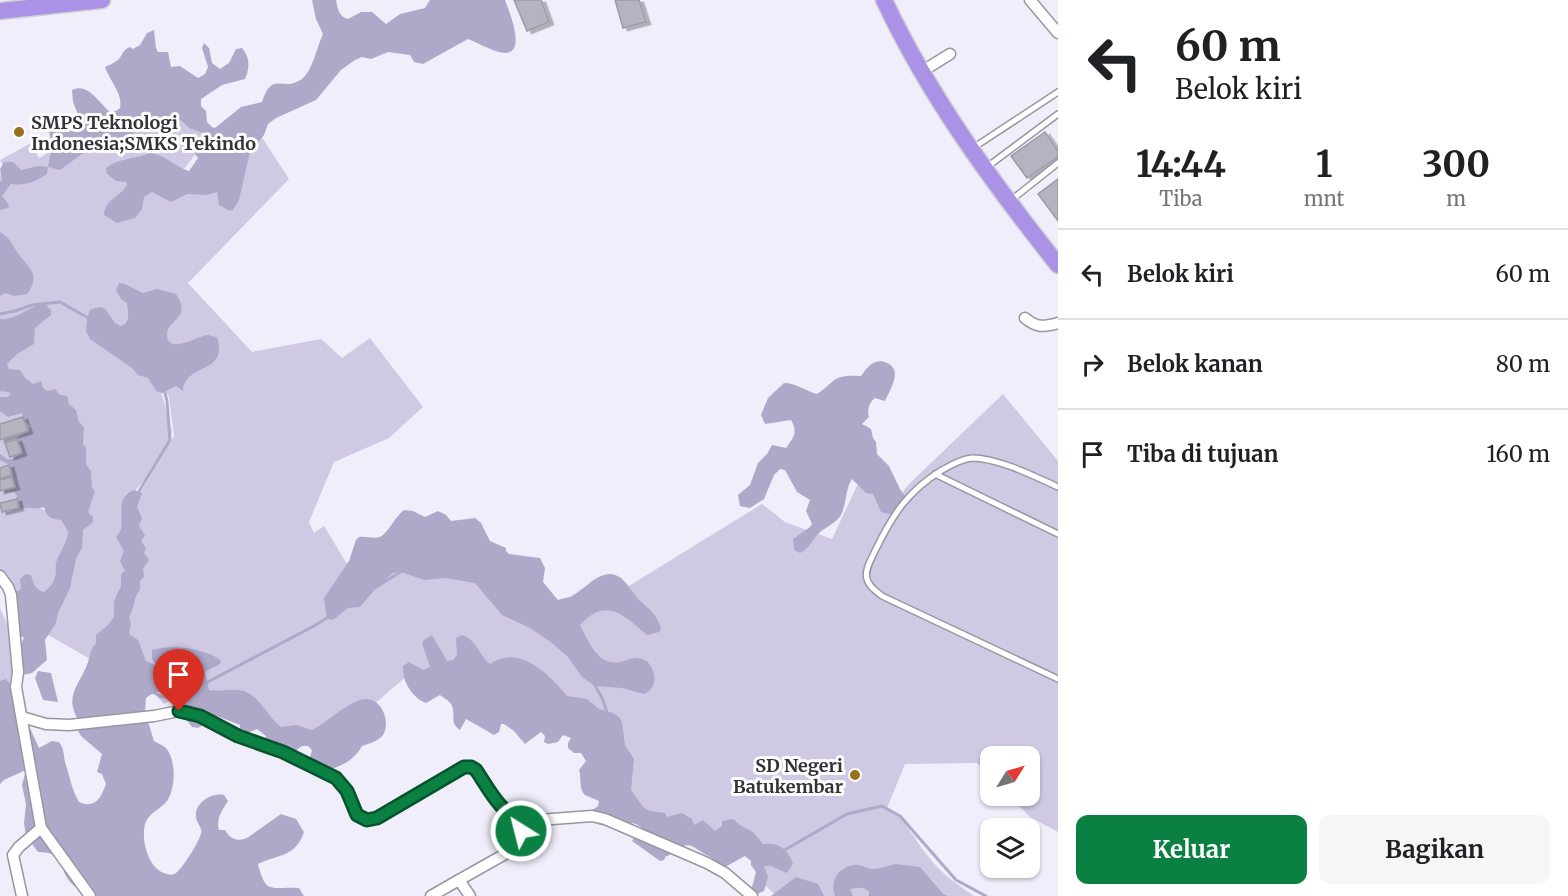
<!DOCTYPE html>
<html lang="id">
<style>
body{margin:0;font-family:Merriweather,serif;background:#f6f6f6;color:#202124;height:100vh;display:flex;flex-direction:column;font-size:22px;white-space:nowrap}
*{box-sizing:border-box;margin:0}
p{font-size:20px;color:#757577}
.icon{flex:none;width:33px;height:33px;fill:none;stroke:currentColor;stroke-width:2;stroke-linecap:round;stroke-linejoin:round}
.map{position:relative;flex:1;overflow:hidden}
.sheet{display:flex;flex-direction:column;background:#fff;width:510px}
.sheet>*{flex:none}
.banner{background:#fff;color:#202124;overflow:hidden}
.needle{width:39px;rotate:53deg}
.controls{position:absolute;left:980px;top:746px;display:grid;gap:12px}
.controls a{display:grid;place-items:center;width:60px;height:60px;border-radius:12px;background:#fff;box-shadow:0 2px 4px #0004;font-size:30px}
.pin{position:absolute;display:grid;place-items:center;width:51px;height:51px;color:#fff;margin:-62px -26px;border-radius:50% 50% 50% 0;rotate:-45deg;box-shadow:0 0 6px #0007}
.pin .icon{rotate:45deg}
.me{position:absolute;width:66px;margin:-33px;rotate:324deg;stroke-linejoin:round;filter:drop-shadow(0 0 4px #0008)}
.turn{display:flex;align-items:center;gap:21px;height:126px;padding:0 18px;font-size:27px}
.turn .icon{width:78px;height:78px;stroke-width:2.5}
.turn b{display:block;font-size:42px;line-height:51px}
.eta{display:flex;justify-content:space-evenly;align-items:center;height:102px;text-align:center}
.eta b{font-size:36px;font-weight:700;line-height:42px}
.action{display:flex;gap:12px;margin-top:auto;padding:12px 18px}
.action a{flex:1;height:69px;border-radius:12px;background:#0b8043;color:#fff;font-size:24px;font-weight:700;line-height:69px;text-align:center}
.action a+a{background:#f6f6f6;color:#202124}
ul{padding:0;list-style:none}
li{display:flex;align-items:center;gap:18px;height:90px;padding:0 18px;border-top:2px solid #e0e0e0}
li div{flex:1}
li b{display:block;font-size:22px}
li em{font-style:normal}
main{display:flex;flex:1;min-height:0}
.map>svg:first-child{display:block}
</style>
<main>
<div class="map">
<svg width="1058" height="896" viewBox="0 0 1058 896">
<defs>
<filter id="shadow"><feDropShadow dx="4.5" dy="2.5" stdDeviation="0" flood-color="#0004"/></filter>
</defs>
<rect width="100%" height="100%" fill="#f0eefb"/>
<g fill="#cfc9e4">
<path d="M188 107 207 139 184 169 192 182 259 133 289 179 188 283 252 352 321 339 342 358 370 338 423 407 389 438 334 462 309 522 314 533 324 526 353 574 421 552 567 624 762 504 785 522 832 539 862 475 887 511 909 484 1003 394 1058 461V832L1030 817 1008 795H1029V756H990V776L977 763 905 764 887 808C905 818 914 839 927 855 941 873 955 883 974 896H776L764 884 759 865 777 864 632 804 624 748 408 675 373 705 317 734 279 730 203 689 199 683 164 704 142 681 125 631 132 536 138 497 174 436 169 397 159 378 89 318 66 306 87 319 161 391 172 432 164 451 145 479 130 497 124 561 127 578 104 667 43 632 85 485 0 370 42 306 4 322 0 321V175L6 171 0 160 31 143 39 158 55 149Z"/>
<polygon points="0,384 16,391 38,437 25,499 72,527 55,591 9,595 0,583"/>
<polygon points="0,608 11,633 12,682 0,713"/>
</g>
<g fill="#afa9c9">
<path d="M312 0H336C338 9 338 16 348 19L361 12H372L386 24 400 14 425 8 430 0H505C509 11 530 60 499 52 488 49 478 43 468 39L423 64 414 62 410 55 388 52 371 59 362 57 355 60 341 70 316 100 276 118 268 124 264 135 250 152 239 200 233 210 230 211 219 205 217 192 207 195 187 194 171 202 152 192 144 197 142 209 135 218 117 223 104 215C105 198 121 198 127 184L126 182 116 181 107 174 106 168C118 158 136 159 150 153 166 155 175 167 189 171L198 158 195 154 205 139 207 138 208 135 189 128 181 120 175 122 165 123 152 131 141 128 117 144 86 151 60 170 48 167 47 174C35 182 25 186 11 184L2 196 9 205 8 208 0 210V182L2 180 0 169 4 162H13L21 170 38 166 48 167 52 145 48 127 61 121H71L79 117 73 102 72 90C88 82 99 103 110 112L116 111 120 108C123 93 110 82 105 67 109 65 114 63 118 60 123 55 122 50 130 47L133 49 140 45 147 33 154 30 156 48 158 52H168L171 67 180 66 198 78 205 74 208 67 202 48 204 43 209 48 212 63 220 69 229 63 236 49 242 48C250 57 250 68 245 79L222 85 201 99V106L206 111 207 122 212 127 215 128 241 107 262 102C273 69 283 94 303 78 313 69 317 47 323 34L316 19Z"/>
<path d="M0 232C13 241 10 242 18 253 28 268 42 274 27 294L14 296 5 293 0 296Z"/>
<path d="M119 283 125 284 143 293 157 289 176 294C193 319 166 320 167 335 168 356 199 335 208 335 208 335 216 337 217 337 229 375 185 362 183 391L176 386 162 393 156 391 148 378 138 375 132 368 90 339 86 331 87 319 90 310 95 308 102 307 106 310 115 323 121 326C131 323 128 312 127 303L121 299 116 290Z"/>
<path d="M44 303 51 310V315L35 328 34 344 17 354 7 364 9 369 20 370 25 378 33 384 41 381 43 388 47 391 55 389 60 395 67 396 69 404 76 410 79 422 84 427 83 444 86 447V464L91 471 92 488 95 491 88 512 93 517V522L83 530 82 548 76 559 70 588 58 613 56 623 45 640 47 660 32 673 23 675C20 662 17 649 24 638L15 632 12 590 19 591 21 588 20 579 26 574 31 575C33 582 35 590 44 592 49 588 53 584 55 577 57 572 55 567 56 563 58 555 69 539 68 532 67 528 63 524 61 520 51 519 46 517 44 507 37 510 32 507 24 508 18 509 15 512 9 511V505L15 503 17 496 14 492 5 493 2 487 13 474 9 470 10 465 0 460V454L7 459H13L21 453 17 437 28 431 30 426 24 420 22 413 8 417 0 411V397H8L11 393 2 391 0 392V319C17 320 28 307 44 303Z"/>
<path d="M881 361C905 366 892 386 885 401L875 398C869 402 867 410 869 417L862 424 871 429 873 438 876 442 877 454 889 466 900 489 907 499 904 507 893 515 881 512 873 494 866 493 852 479C845 490 847 503 841 515 837 522 826 527 819 533 813 539 808 550 800 553L794 550 793 539 810 527 812 524 806 511 810 500 797 492 785 470 780 469 774 475 764 499 750 508 740 506 738 495 750 485 758 463 767 454 772 445 786 448C794 437 798 432 791 420L765 424 761 415 768 398 784 383C796 383 806 391 817 394 837 380 833 374 861 376 867 368 870 362 881 361Z"/>
<path d="M134 490 142 493 137 507 142 518 139 526 145 535 141 541 146 548 144 553 149 560 143 569 144 577 140 581V590C133 597 135 608 129 617L131 625 129 634 138 640 146 661 157 666 152 659V650C169 644 207 648 221 661L220 664 205 672 209 690C219 692 228 689 238 690 259 692 266 716 281 727L296 725 312 730C326 723 350 700 365 699 382 698 391 722 383 735 379 741 368 744 362 746 352 765 331 770 311 774L308 765 312 750 308 746H302L291 754 279 749 267 753 265 747 266 736 257 729 244 734 240 730V725L217 716 198 728 192 727 181 713 185 704C173 693 160 686 146 698L145 712 154 741C157 743 163 745 166 748 176 759 176 788 167 801 161 809 148 813 145 824 141 840 148 870 167 874 171 875 173 875 176 873 183 868 198 843 201 834 203 828 197 824 196 817 194 803 212 792 224 795L228 801C222 811 216 818 219 830H225C230 839 237 842 247 838L281 814 296 819 304 832C295 858 278 854 258 864 266 896 271 886 299 888L304 896H92C86 891 76 889 71 883 57 867 66 852 38 852L26 836 24 823 26 804 22 785 26 770 4 780 0 784V681L6 679 11 685 19 713 29 726 39 748 52 741 59 742C65 750 63 756 66 765 70 778 72 790 79 802 95 809 101 798 106 784L102 774 97 772 102 754 81 736 78 731 80 722C63 698 78 687 87 665 90 657 90 649 96 643V635L109 624 114 617V601L121 586V574L125 571 120 561 124 551 116 537C118 534 120 532 121 529 124 515 115 498 134 490Z"/>
<path d="M404 510 413 511 425 517 438 511 446 515 451 521 475 518 481 523 490 541 506 548V551L509 554 540 558 545 568 543 582 558 600C563 598 568 598 572 596 587 588 603 565 621 578 628 584 633 593 639 600 650 610 657 614 661 629L659 632 647 635C624 615 606 596 580 625 588 640 598 667 620 662 631 659 636 655 647 661 657 673 658 687 644 694L622 688 595 686 582 677 568 657 552 643 530 628 502 615 475 583 445 578 424 580 401 572 393 573 377 587 360 607 348 608 333 620 328 619 326 614 324 598 349 561 356 540 359 537C365 536 375 539 380 537 388 533 395 517 404 510Z"/>
<path d="M432 635 447 661 453 660 457 655 456 638 462 635C476 639 479 655 490 664 519 643 550 675 567 696L587 699 599 709 613 713 619 717 622 722 625 745 634 759 631 790 644 808 651 811 665 813 667 817 682 813 692 819 694 825 703 820 715 831 722 826V821L733 819 740 825 753 832 763 844C779 842 788 849 793 864L787 873 771 866H764L768 877 764 891 757 894 751 891 756 872 751 865V861L745 856 725 867 714 861 712 858C689 847 692 837 668 856H666L664 860 660 861 632 841 641 827C631 820 628 823 618 829L616 826C604 826 592 826 588 813L598 806 599 801 585 795C578 788 582 779 579 770L586 761 581 753H574L568 748V743L571 738 563 735 558 742 548 744 544 742 545 736 541 732 525 744 514 731 504 724H501L499 732 494 735 466 719 460 730C449 723 456 716 452 706 450 701 444 698 440 695L426 703C412 698 402 681 403 666L409 662 423 670 430 667 422 643 425 639Z"/>
<polygon points="38,671 51,673 58,702 43,700 35,678"/>
<path d="M895 864 920 867 943 894 948 896H869V892C864 886 857 888 850 889L853 896H835C830 881 837 868 854 865 860 864 866 868 872 869 879 869 888 866 895 864Z"/>
<polygon points="796,877 818,884 824,896 771,896"/>
</g>
<g fill="none" stroke-linecap="round" stroke-linejoin="round">
<polyline stroke="#afa9c9" stroke-width="3" points="0,314 15,311 32,305 60,302 97,323 128,356 160,374 167,401 170,440 135,498 130,529 132,573 126,614 118,632 116,653 137,684 162,697 183,695 314,626 418,561 484,584 552,627 578,655 602,698 614,732 629,809 651,828 697,844 715,843 732,836 753,841 769,859 847,814 882,806 900,816 956,880 986,896"/>
</g>
<g fill="#b6b3c0" stroke="#9d9ba7" stroke-width="1.5" filter="url(#shadow)">
<polygon points="514,0 541,0 549,22 527,31"/>
<polygon points="615,0 639,0 646,22 623,28"/>
<polygon points="1045,132 1058,151 1058,157 1027,178 1011,156"/>
<polygon points="1058,179 1058,221 1038,194"/>
<polygon points="23,417 28,431 0,440 0,424"/>
<polygon points="17,439 22,453 10,457 5,443"/>
<polygon points="9,465 12,475 0,479 0,468"/>
<polygon points="12,477 15,487 0,491 0,480"/>
<polygon points="17,499 19,508 2,512 0,503"/>
</g>
<g fill="none" stroke-linecap="round" stroke-linejoin="round">
<g stroke="#9996a2" stroke-width="8">
<g id="service">
<polyline points="973,148 1058,92"/>
<polyline points="987,167 1058,114"/>
<polyline points="1010,201 1058,163"/>
<polyline points="935,474 1058,534"/>
<path d="M1058 487C1034 476 998 458 972 458 961 459 951 465 942 470 908 491 893 514 876 549 872 558 864 570 867 579 869 587 876 591 882 596L1058 679"/>
</g>
</g>
<g stroke="#9996a2" stroke-width="13">
<g id="minor">
<polyline points="1030,0 1058,33"/>
<polyline points="921,72 950,54"/>
<path d="M1025 318C1037 328 1043 327 1058 323"/>
<polyline points="0,576 8,587 11,595 18,672 16,687 41,828 90,896"/>
<path d="M22 717 46 724 69 725 154 716 179 711 190 712 238 736 283 752 336 778 347 791 357 815 367 820 377 818 464 767H471L475 770C489 789 501 816 526 821L592 816 605 819 707 863 725 873 752 896"/>
<polyline points="22,896 13,855 19,847 41,828"/>
<polyline points="431,896 459,880"/>
<polyline points="470,896 459,880 507,853 526,821"/>
</g>
</g>
<g stroke="#d2d2d3" stroke-width="19">
<g id="trunk">
<path d="M884 0C929 96 992 182 1058 265"/>
<polyline points="0,11 102,0"/>
</g>
</g>
<use href="#service" stroke="#fff" stroke-width="5"/>
<use href="#minor" stroke="#fff" stroke-width="10"/>
<use href="#trunk" stroke="#aa93e6" stroke-width="16"/>
</g>
<g fill="none" stroke-linecap="round" stroke-linejoin="round">
<g stroke="#07532c" stroke-width="15">
<path id="route" d="M179 711 200 716 238 736 283 752 336 778 347 791 357 815 367 820 377 818 464 767H471L476 770C489 789 501 816 526 821L521 831"/>
</g>
<use href="#route" stroke="#0b8043" stroke-width="10"/>
</g>
<g fill="#95721b" stroke="#fdfdfd" stroke-width="2">
<circle cx="19" cy="132" r="6"/>
<circle cx="855" cy="775" r="6"/>
</g>
<g text-anchor="middle" dominant-baseline="central" stroke-width="6" stroke-linejoin="round" paint-order="stroke">
<g font-size="18" font-weight="bold" fill="#333237" stroke="#fdfdfd" text-anchor="start">
<text x="31" y="122">SMPS Teknologi<tspan x="31" dy="21">Indonesia;SMKS Tekindo</tspan></text>
<text x="843" y="765" text-anchor="end">SD Negeri<tspan x="843" dy="21">Batukembar</tspan></text>
</g>
</g>
</svg>
<div class="controls">
<a><svg class="needle" viewBox="-14 -14 28 28"><path d="M0-13l5 13h-10z" fill="#e53935"/><path d="M0 13l5-13h-10z" fill="#757577"/></svg></a>
<a><svg class="icon" aria-label="layers" viewBox="0 0 24 24"><path d="M12 4l9 5-9 5-9-5zM3 14l9 5 9-5"/></svg></a>
</div>
<div class="pin" style="left:179px;top:711px;background:#d93025"><svg class="icon" aria-label="arrive" viewBox="0 0 24 24"><path d="M6 21V4h12l-3 4 3 4H6"/></svg></div>
<svg class="me" style="left:521px;top:831px" viewBox="-20 -20 40 40"><circle r="17" fill="#0b8043" stroke="#fff" stroke-width="3"/><path d="M0-11L8 9 0 5-8 9z" fill="#fff"/></svg>
</div>
<section class="sheet">
<div class="banner">
<div class="turn"><svg class="icon" aria-label="left" viewBox="0 0 24 24"><path d="M17 20v-9H6M10 6l-5 5 5 5"/></svg><div><b>60 m</b>Belok kiri</div></div>
</div>
<div class="eta">
<div><b>14:44</b><p>Tiba</p></div>
<div><b>1</b><p>mnt</p></div>
<div><b>300</b><p>m</p></div>
</div>
<ul>
<li><svg class="icon" aria-label="left" viewBox="0 0 24 24"><path d="M17 20v-9H6M10 6l-5 5 5 5"/></svg><div><b>Belok kiri</b></div><em>60 m</em></li>
<li><svg class="icon" aria-label="right" viewBox="0 0 24 24"><path d="M7 20v-9h11M14 6l5 5-5 5"/></svg><div><b>Belok kanan</b></div><em>80 m</em></li>
<li><svg class="icon" aria-label="arrive" viewBox="0 0 24 24"><path d="M6 21V4h12l-3 4 3 4H6"/></svg><div><b>Tiba di tujuan</b></div><em>160 m</em></li>
</ul>
<div class="action"><a>Keluar</a><a>Bagikan</a></div>
</section>
</main>
